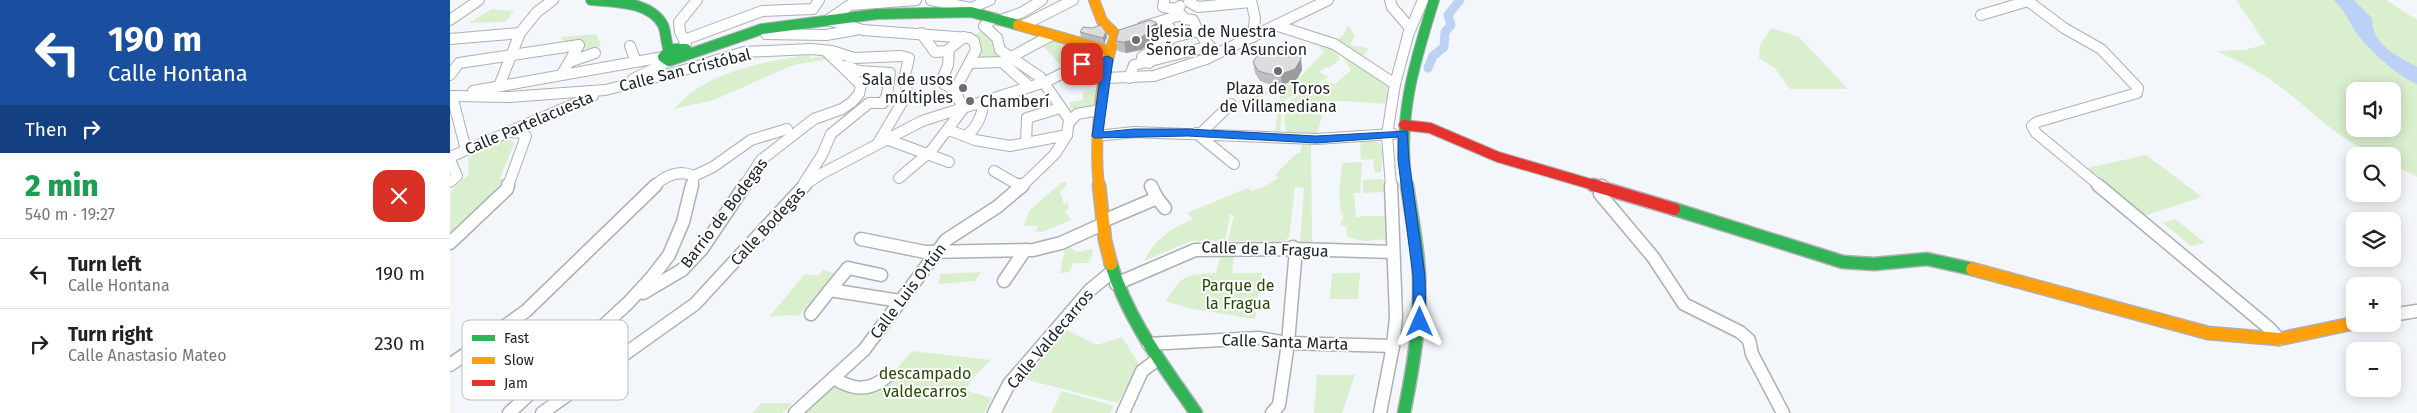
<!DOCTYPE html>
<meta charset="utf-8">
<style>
body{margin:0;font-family:"Fira Sans",sans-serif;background:#f6f6f6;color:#222;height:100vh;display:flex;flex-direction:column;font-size:19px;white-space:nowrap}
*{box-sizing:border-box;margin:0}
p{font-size:16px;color:#767676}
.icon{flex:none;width:28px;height:28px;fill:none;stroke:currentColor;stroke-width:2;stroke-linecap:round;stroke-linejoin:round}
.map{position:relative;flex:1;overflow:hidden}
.side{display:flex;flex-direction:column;background:#fff;width:450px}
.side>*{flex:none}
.guide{background:#1a4fa0;color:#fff;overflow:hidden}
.buttons{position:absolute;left:1896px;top:82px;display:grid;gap:10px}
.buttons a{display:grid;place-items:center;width:55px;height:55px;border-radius:10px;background:#fff;box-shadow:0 2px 12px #0003;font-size:25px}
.pin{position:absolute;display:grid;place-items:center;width:42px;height:42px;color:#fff;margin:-21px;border-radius:10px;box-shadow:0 2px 8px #0006}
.me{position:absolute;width:55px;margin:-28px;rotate:0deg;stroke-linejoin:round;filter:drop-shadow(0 0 4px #0008)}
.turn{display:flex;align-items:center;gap:18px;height:105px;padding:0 25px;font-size:22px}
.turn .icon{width:65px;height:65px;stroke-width:2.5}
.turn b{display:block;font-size:35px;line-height:42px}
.then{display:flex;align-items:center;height:48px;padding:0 25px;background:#0003;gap:10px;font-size:19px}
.round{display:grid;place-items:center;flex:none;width:52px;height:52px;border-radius:15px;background:#f6f6f6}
.headline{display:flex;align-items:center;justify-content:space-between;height:85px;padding:0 25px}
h1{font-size:30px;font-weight:800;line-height:38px;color:#1e9e55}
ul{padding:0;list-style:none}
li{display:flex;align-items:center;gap:15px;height:70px;padding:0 25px;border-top:1px solid #e0e0e0}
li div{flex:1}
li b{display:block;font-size:19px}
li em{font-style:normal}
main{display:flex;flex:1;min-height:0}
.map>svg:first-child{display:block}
</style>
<main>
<section class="side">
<div class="guide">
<div class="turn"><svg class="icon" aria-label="left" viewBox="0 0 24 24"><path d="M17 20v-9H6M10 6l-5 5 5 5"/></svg><div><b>190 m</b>Calle Hontana</div></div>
<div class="then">Then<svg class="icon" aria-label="right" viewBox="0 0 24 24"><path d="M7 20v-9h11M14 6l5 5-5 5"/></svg></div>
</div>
<div class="headline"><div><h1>2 min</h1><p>540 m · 19:27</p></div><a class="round" style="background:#d93025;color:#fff"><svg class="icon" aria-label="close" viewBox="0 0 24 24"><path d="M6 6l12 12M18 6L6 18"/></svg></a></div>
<ul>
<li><svg class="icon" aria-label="left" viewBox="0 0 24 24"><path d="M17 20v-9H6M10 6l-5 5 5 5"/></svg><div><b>Turn left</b><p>Calle Hontana</p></div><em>190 m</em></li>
<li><svg class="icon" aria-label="right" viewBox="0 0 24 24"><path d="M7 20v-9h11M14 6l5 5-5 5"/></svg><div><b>Turn right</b><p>Calle Anastasio Mateo</p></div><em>230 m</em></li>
</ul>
</section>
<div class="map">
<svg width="1967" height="413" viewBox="0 0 1967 413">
<rect width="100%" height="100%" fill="#f3f6fa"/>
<g fill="#daefce" fill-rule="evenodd">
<path d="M1786 0H1936L1967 20V177L1943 164 1942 156C1905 156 1864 113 1836 91 1815 74 1791 62 1766 51L1795 50 1816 44ZM1905 91H1942V129H1905Z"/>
<polygon points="42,9 64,11 55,22 19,23"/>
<polygon points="898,25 905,35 900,45 918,48 916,53 912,56 887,40 894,34"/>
<polygon points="1321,28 1349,37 1398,89 1340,89 1325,68 1309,58 1310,46"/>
<polygon points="533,29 544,40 553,56 550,59 527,58 522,38"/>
<polygon points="146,34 151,45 143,51 124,56 113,45 115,40 111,41 112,37"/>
<path d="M587 35 645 50 650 56 614 70C605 60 602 53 589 44L572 46Z"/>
<polygon points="870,44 882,47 890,59 879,68 876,67 869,72 879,77 835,100 832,108 830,133 825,133 831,88 795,103 787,102 847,80 874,52 869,47"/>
<polygon points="888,48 938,83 937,104 893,101 859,103 872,116 867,134 836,132 834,117 840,100 876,81 885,84 901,70"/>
<path d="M361 54 359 58 376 56 380 59 343 65 264 100 224 109C258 70 312 63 361 54Z"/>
<polygon points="649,89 648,106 620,110 620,102 633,100 633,92"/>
<polygon points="59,139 63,141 64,144 50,178 53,180 32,205 0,236 0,192 19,174 18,158 23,153"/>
<path d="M910 140C938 140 934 148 931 172L925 173 923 159 911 160Z"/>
<path d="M853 142H861L862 243H850L854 188 845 187 839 238 833 241H778L784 215H778L780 216 775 241H741L694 261C707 237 718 231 743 219L737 213 798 188 802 191 816 186 828 178 825 175 847 153H850Z"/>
<polygon points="1696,155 1752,197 1691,217 1633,169"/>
<polygon points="912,162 910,193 904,193 906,217 896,227 890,224 894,216 891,214 889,193 892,163"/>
<polygon points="933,179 934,192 913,193 913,180"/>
<polygon points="612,182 616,182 617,185 610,192 614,204 618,203 619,209 615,211 621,220 593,232 586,232 588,226 574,226 579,211"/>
<polygon points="912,216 935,216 939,226 938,239 914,241 898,237 896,228 905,218"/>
<polygon points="1725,219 1755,243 1741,246 1713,223"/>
<polygon points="617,245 626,252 642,249 643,252 640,260 637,260 639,261 638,263 623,263 619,272 610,273 615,249 614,247"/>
<path d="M770 257H784L782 273H812L805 319 737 308 716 301C734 273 735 275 766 273Z"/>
<polygon points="373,270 384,273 349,316 340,315 319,317 355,274 369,276"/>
<polygon points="531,272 525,281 489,284 490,274"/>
<polygon points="882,273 910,273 908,299 880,299"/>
<polygon points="617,330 647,345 672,337 689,364 668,403 574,379"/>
<polygon points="462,351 541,360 521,380 517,391 542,398 534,413 355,413 382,388 387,386 427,392"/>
<polygon points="867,375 905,375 892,413 864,413"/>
<polygon points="612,391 664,406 660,413 601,413"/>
<polygon points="312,403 343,403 332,413 302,413"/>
</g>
<path fill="#bbd2f6" d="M1884 0H1904L1922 18C1921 44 1947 56 1967 67V84C1949 77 1919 50 1908 35 1899 23 1895 10 1884 0Z"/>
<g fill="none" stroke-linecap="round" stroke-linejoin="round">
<polyline stroke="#bbd2f6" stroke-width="9" points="978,68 983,56 994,47 995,32 1001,25 998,15 1010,0"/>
<g stroke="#adb0b3" stroke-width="12">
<g id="street-far1">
<polyline points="481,0 521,8"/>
<polyline points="714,0 713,7 726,9 730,6"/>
<polyline points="801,0 805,18 803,37"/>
<polyline points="940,0 942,7 960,28 945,84 937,135 941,186"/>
<polyline points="739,2 748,7 801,2"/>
<polyline points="726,9 735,19 743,20 748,31 763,51"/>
<polyline points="521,12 521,8 540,0"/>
<polyline points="1531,15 1578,1 1614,28 1651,49 1688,88 1687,93 1587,122 1582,126 1586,133 1650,186"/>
<polyline points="544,18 534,26 547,38 550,50 590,77 619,119 617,135 605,154 572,186"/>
<polyline points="0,20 29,0"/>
<polyline points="378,20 413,30 519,38"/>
<polyline points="378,20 400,5 466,0"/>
<polyline points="551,20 573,12 592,0"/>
<polyline points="713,22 720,28 724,37 748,31"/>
<polyline points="572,26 623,0"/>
<polyline points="828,26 884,44 945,84"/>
<polyline points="692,27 731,15"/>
<polyline points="471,33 485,52 498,51"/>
<polyline points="316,34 376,35 405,30"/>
<polyline points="958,35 973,0"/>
<polyline points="0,39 70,33"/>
<polyline points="234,40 312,11 363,9 369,0"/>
<polyline points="180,46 186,62"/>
<polyline points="234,46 236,43 230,32 229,22 247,0"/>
<polyline points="119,62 145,53"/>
<polyline points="552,62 580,87"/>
<polyline points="520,63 552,62 602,35"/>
<polyline points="699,63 692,57 724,37"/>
<polyline points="0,75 9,63 129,45 112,74"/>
<polyline points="655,78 704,76 756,59 878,0"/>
<polyline points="679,78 684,65 760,46"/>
<polyline points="183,79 219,61"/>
<polyline points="49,86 70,33 87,12 103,0"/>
<polyline points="505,90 494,84 492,80 498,65 499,49 514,37"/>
<polyline points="23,91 213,57"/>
<polyline points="2,96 59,97 155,90 224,73 294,52 361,49 382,51 404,58 451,56 459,58 455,75 457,94 428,143"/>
<polyline points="2,96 16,150"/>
<polyline points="619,123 627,114 649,110"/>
<polyline points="499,130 525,140 560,146 617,135"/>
<polyline points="746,133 784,164"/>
<polyline points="751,133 781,104"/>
<path d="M515 136C526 130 533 115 533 102"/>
<polyline points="647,136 684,132 866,139 943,134"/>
<polyline points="436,139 499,162"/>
<polyline points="576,142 577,118 610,108"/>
<polyline points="0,157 143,96"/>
<polyline points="0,160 7,176 0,182"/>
<polyline points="544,171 570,186"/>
<polyline points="244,176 263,167 301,140 337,129"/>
<polyline points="449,178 481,151 513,109 505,90 526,50 524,41 519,38"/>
<polyline points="354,183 372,155 381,134 419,103 433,103 437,95 440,73 409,71 396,66"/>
<polyline points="58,186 76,136 72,133 60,132"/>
<path d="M204 186C215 176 229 169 244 176L242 186"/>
<polyline points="294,186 311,160 364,119 392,109 402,102 409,94 411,85 376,51"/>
<polyline points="353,186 371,174 472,121 595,82 632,64 658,59"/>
</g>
</g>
<g stroke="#adb0b3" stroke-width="15">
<g id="street">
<polyline points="568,185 571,187"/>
<polyline points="1648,185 1819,328 1829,339"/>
<polyline points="701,186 707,198"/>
<polyline points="1152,186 1150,194 1203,257 1234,304 1290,332 1299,340 1302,354 1333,413"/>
<polyline points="653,221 707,198 715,208"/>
<polyline points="411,239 475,252 583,250 611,243 653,224"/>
<polyline points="0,243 57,189 58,185"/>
<polyline points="843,247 846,249 943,252"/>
<polyline points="431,275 398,268 380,290 450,301"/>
<polyline points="554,281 575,250"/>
<polyline points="666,284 745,250 846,249 838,343 829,405 822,413"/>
<polyline points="193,293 232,270 252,249 295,185"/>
<polyline points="361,314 380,290"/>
<polyline points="1942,315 1967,311"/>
<polyline points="698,344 808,338 838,343 943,346"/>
<polyline points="0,365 76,311 206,185"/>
<path d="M384 378C402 390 418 392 435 378"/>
<polyline points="59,413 178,303 202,277 219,255 233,222 242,185"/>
<polyline points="92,413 245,304 355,185"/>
<polyline points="345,413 414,350 496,240 547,207 573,185"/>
<polyline points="544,413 559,384 640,290 663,271"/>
<polyline points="673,413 692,371 708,359"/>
<polyline points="930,413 943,346 946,317 941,185"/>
</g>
</g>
<g stroke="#adb0b3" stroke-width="12">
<g id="fast-far1">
<path d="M141 0C164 2 200 1 213 25 216 32 216 41 218 48L222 50"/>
<polyline points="238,53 236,49 223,49 213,57 219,61 312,29 427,14 521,12 568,25"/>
<path d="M957 186C947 118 964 64 984 0"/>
</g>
</g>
<g stroke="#adb0b3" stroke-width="15">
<g id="fast">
<polyline points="1224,209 1393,262 1424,264 1477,259 1522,269"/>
<path d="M661 264C678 320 713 365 746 413"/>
<path d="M954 413C963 368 971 322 969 276 968 245 961 215 957 185"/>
</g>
</g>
<g stroke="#adb0b3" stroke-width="12">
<g id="slow-far1">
<path d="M644 0 652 21 666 35C650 72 644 146 649 186"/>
<polyline points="568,25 659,51"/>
</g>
</g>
<g stroke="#adb0b3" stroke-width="15">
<g id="slow">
<polyline points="649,185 655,240 661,264"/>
<polyline points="1522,269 1758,333 1829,339 1905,323"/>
</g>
</g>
<g stroke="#adb0b3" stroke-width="12">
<polyline id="jam-far1" points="954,125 980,128 1048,157 1147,186"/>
</g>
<g stroke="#adb0b3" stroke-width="15">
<polyline id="jam" points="1143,185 1224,209"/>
</g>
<use href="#street-far1" stroke="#fdfefe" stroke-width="10"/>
<use href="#street" stroke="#fdfefe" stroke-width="12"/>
<use href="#fast-far1" stroke="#30b455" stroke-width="10"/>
<use href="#fast" stroke="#30b455" stroke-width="12"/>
<use href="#slow-far1" stroke="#ff9f0a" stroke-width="10"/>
<use href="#slow" stroke="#ff9f0a" stroke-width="12"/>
<use href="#jam-far1" stroke="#e5322d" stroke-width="10"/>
<use href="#jam" stroke="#e5322d" stroke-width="12"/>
</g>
<g fill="#bebdc0">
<polygon points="707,23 709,34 702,38 703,42 691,50 676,53 668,51 666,41"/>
<polygon points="630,32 657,37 654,44 631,37"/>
<polygon points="851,59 852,70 847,79 832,85 824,86 810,81 805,73 803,62"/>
</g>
<g fill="#9b9a9c">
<polygon points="707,23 709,34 702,38 703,42 691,50 676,53 674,42"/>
<polygon points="656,32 657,37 654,44 653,38"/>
<polygon points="851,59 852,70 847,79 832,85 831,74"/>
</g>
<g fill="#dddcdf" stroke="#9b9a9c">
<polygon points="700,20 707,23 697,29 700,32 688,39 674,42 666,41 669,30"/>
<polygon points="651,25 656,32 653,38 630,32 633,27 642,28"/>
<polygon points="823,47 839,48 850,54 851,59 845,69 831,74 823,75 808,71 803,62 809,53"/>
</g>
<polygon fill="#1a73e8" stroke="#114b97" points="658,56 663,59 653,132 684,129 738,129 866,136 957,131 959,160 975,276 976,322 974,326 970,327 963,322 963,276 948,160 948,137 866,143 738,136 644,138 642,136 652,63 632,67 627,64"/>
<g fill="#6a6d71" stroke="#fff" stroke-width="2">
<circle cx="686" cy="40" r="5"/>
<circle cx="828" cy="71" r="5"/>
<circle cx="513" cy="88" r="5"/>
<circle cx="520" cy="101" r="5"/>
</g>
<g text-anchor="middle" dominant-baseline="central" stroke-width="4" stroke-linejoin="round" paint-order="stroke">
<g font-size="16" fill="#212327" stroke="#fff" text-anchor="start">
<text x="696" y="31">Iglesia de Nuestra<tspan x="696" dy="18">Señora de la Asuncion</tspan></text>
<text x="503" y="79" text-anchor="end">Sala de usos<tspan x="503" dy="18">múltiples</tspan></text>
<text x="828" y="88" text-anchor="middle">Plaza de Toros<tspan x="828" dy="18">de Villamediana</tspan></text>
<text x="530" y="101">Chamberí</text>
</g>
<g font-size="16" fill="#212327" stroke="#fff">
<text transform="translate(235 70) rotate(-14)">Calle San Cristóbal</text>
<text transform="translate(79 123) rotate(-23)">Calle Partelacuesta</text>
<text transform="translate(274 213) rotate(-53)">Barrio de Bodegas</text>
<text transform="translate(318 226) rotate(-47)">Calle Bodegas</text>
<text transform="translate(815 249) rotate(2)">Calle de la Fragua</text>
<text transform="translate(458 291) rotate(-53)">Calle Luis Ortún</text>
<text transform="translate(600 339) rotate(-50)">Calle Valdecarros</text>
<text transform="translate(835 342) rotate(2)">Calle Santa Marta</text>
</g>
<g font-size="16" fill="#274800" stroke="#fff">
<text x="788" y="285">Parque de<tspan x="788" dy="18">la Fragua</tspan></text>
<text x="475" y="373">descampado<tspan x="475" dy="18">valdecarros</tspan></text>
</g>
</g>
<rect x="12" y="320" width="166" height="80" rx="8" fill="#fff" stroke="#bcbdbe" stroke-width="1"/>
<rect x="22" y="335" width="23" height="6" fill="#30b455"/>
<rect x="22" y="357" width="23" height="7" fill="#ff9f0a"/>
<rect x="22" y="380" width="23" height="6" fill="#e5322d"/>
<g font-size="14" fill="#212327">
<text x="54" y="343">Fast</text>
<text x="54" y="365">Slow</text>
<text x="54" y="388">Jam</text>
</g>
</svg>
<div class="buttons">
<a><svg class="icon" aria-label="sound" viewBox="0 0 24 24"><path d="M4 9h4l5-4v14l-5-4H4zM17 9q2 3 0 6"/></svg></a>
<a><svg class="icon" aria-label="search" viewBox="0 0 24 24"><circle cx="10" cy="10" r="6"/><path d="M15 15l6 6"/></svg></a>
<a><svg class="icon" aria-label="layers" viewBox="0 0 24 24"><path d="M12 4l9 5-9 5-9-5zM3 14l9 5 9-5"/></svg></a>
<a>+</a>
<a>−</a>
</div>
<div class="pin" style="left:632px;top:64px;background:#d93025"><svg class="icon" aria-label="arrive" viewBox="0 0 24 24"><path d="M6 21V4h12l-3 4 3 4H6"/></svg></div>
<svg class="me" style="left:970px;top:322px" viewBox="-20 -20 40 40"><path d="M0-17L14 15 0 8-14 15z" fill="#1a73e8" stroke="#fff" stroke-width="4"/></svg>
</div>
</main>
